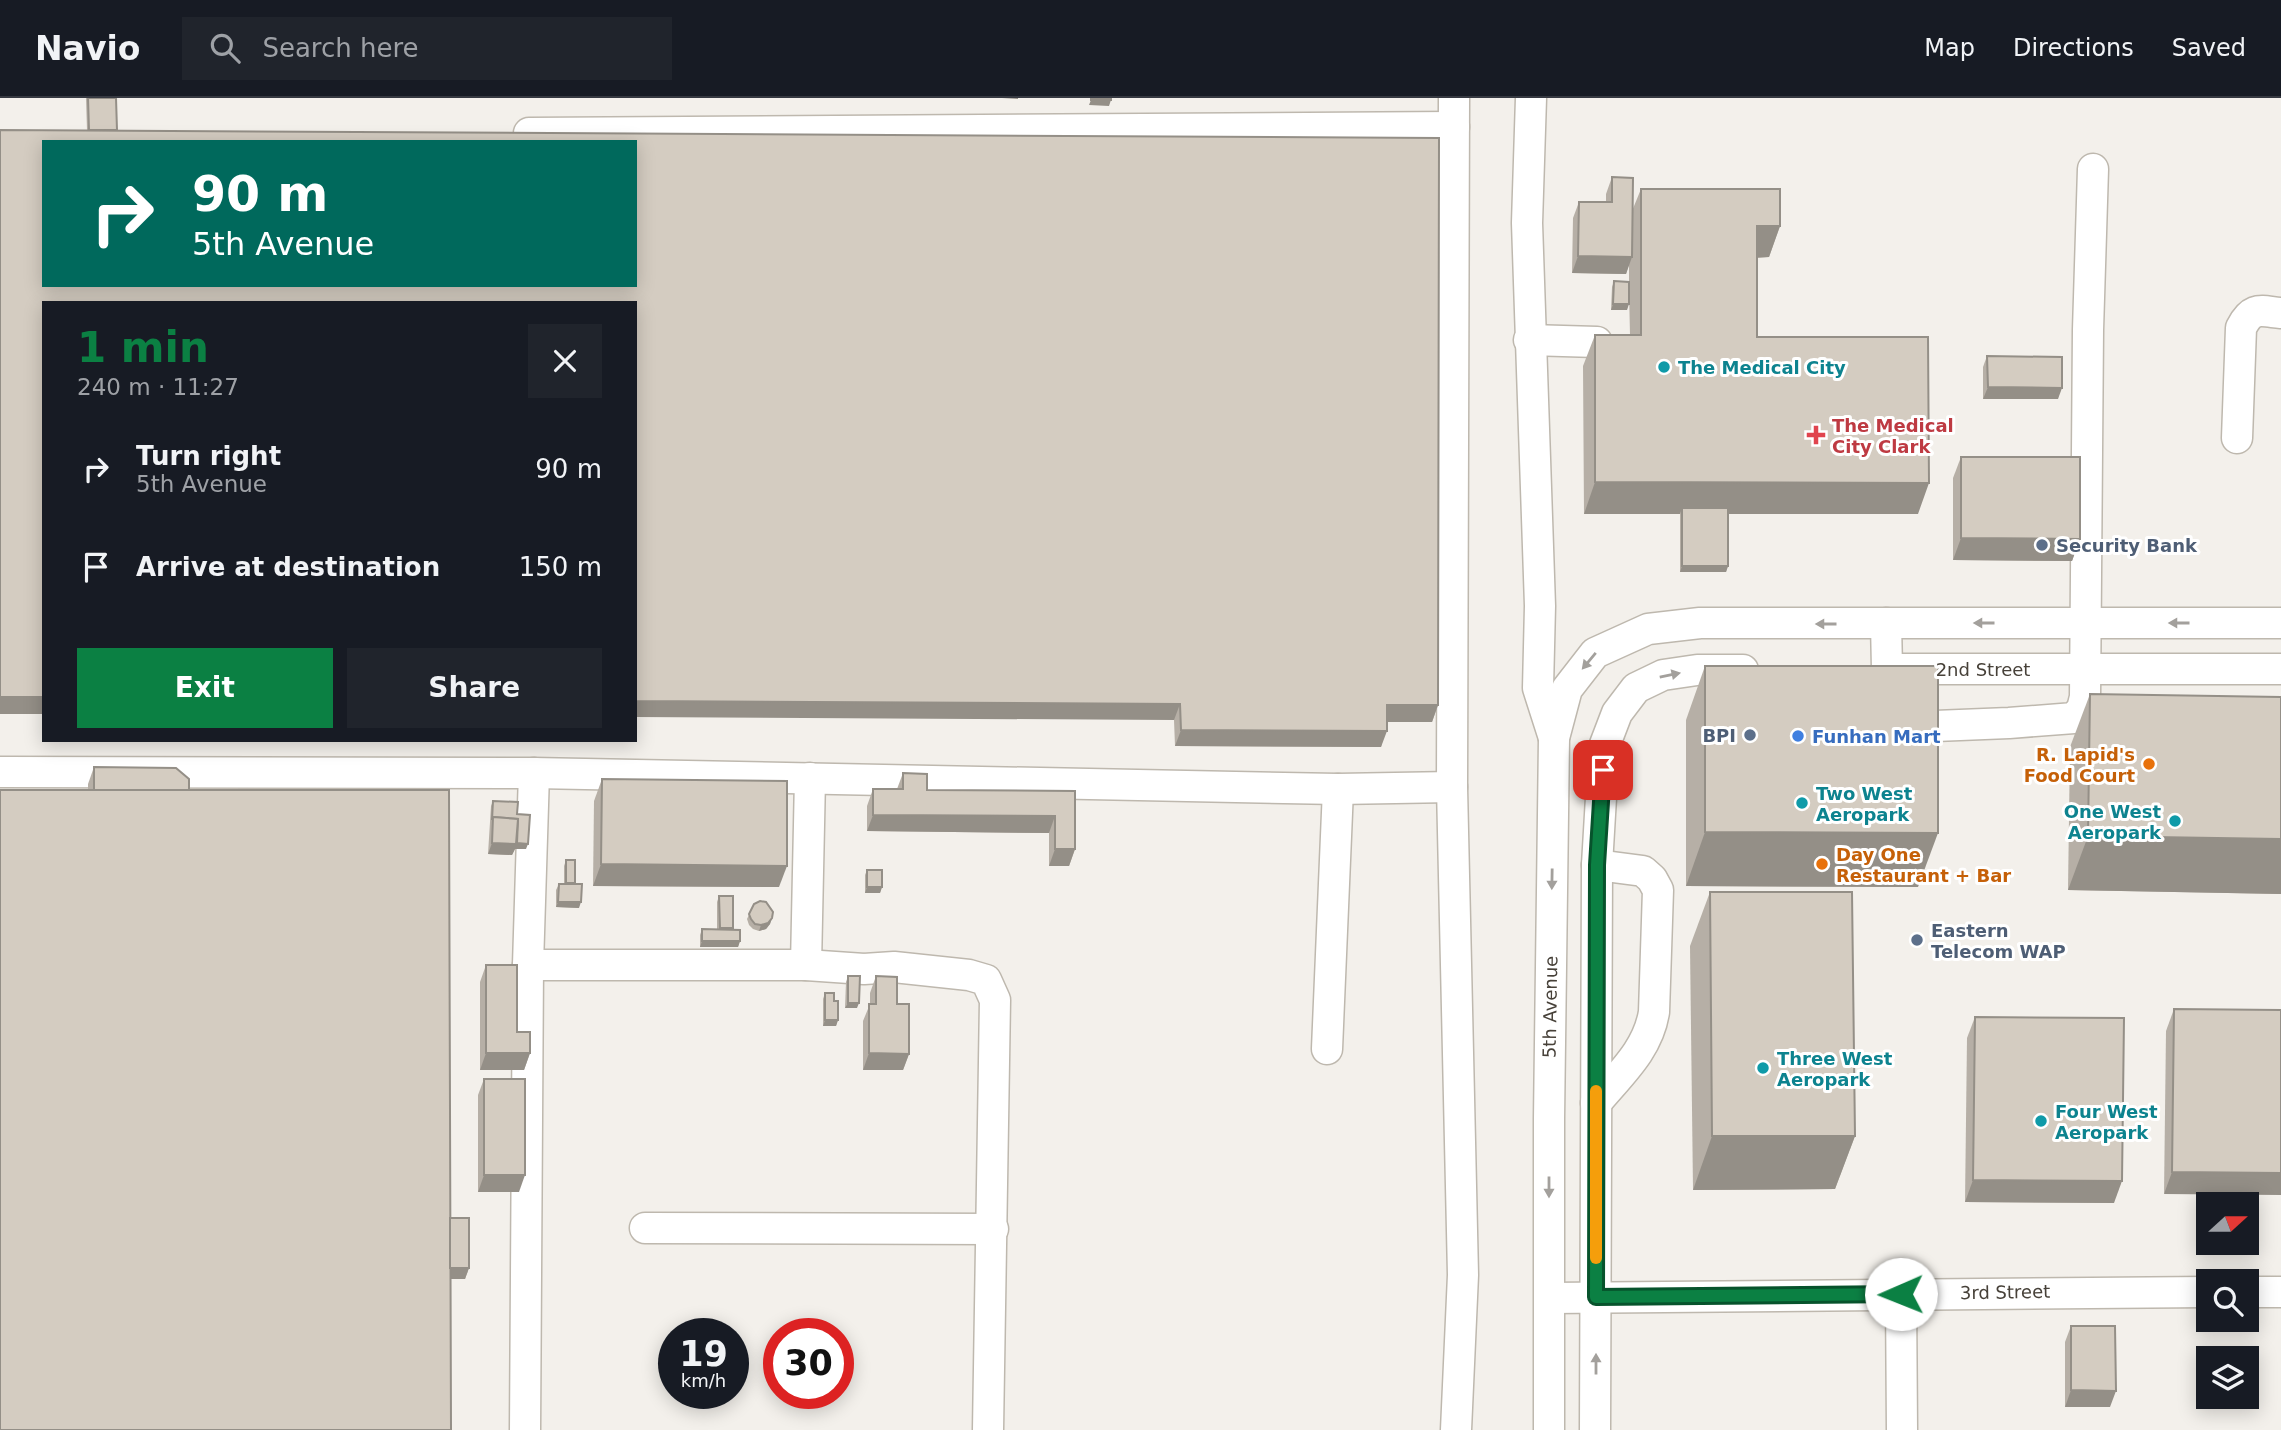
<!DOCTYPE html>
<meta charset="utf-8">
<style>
body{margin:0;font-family:"DejaVu Sans",sans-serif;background:#20242c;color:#f1f3f6;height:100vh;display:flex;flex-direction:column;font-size:26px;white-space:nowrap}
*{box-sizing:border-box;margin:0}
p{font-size:23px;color:#9ea1a6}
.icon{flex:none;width:38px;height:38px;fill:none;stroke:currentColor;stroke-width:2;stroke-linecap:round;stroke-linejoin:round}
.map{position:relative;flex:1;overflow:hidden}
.details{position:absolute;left:42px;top:203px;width:595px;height:441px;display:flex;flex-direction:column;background:#171b24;border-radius:0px;box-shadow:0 4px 18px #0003}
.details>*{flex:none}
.hud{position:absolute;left:42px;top:42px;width:595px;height:147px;border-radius:0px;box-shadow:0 4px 18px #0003;background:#00695c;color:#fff;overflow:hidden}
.needle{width:46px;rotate:69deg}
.buttons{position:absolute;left:2196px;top:1094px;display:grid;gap:14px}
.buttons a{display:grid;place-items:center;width:63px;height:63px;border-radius:0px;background:#171b24;box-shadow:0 4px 18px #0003;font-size:35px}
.speed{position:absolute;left:658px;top:1220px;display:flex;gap:14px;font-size:35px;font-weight:700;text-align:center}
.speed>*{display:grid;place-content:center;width:91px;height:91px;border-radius:50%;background:#171b24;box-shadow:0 4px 18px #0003;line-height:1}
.speed small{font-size:18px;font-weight:400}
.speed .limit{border:10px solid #d22;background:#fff;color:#111}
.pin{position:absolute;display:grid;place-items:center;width:60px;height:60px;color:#fff;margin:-30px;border-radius:14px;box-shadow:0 4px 10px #0006}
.me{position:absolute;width:77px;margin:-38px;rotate:269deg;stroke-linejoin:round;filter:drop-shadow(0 0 5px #0008)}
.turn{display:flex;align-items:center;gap:24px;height:147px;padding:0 35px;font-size:32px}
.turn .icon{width:91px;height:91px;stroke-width:2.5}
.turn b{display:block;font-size:49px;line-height:60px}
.round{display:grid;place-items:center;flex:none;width:74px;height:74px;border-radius:0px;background:#20242c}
.summary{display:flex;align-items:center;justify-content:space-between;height:119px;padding:0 35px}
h1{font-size:42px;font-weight:600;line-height:52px;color:#0b8043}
.cta{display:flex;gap:14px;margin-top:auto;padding:14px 35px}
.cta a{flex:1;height:80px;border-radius:0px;background:#0b8043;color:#fff;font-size:28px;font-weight:600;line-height:80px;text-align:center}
.cta a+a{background:#20242c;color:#f1f3f6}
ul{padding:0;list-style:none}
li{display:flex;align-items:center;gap:21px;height:98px;padding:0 35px}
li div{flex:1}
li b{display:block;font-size:26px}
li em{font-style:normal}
header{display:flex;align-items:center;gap:42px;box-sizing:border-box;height:98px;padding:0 35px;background:#171b24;border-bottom:2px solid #363941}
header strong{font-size:33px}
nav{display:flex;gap:38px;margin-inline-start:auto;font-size:24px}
.search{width:490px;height:63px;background:#20242c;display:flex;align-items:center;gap:18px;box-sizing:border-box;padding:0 24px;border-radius:0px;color:#9ea1a6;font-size:26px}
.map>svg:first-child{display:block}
</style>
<header>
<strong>Navio</strong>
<div class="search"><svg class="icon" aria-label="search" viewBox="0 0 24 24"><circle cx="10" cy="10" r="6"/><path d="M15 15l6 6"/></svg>Search here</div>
<nav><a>Map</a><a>Directions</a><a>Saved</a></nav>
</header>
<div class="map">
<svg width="2281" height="1332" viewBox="0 0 2281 1332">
<rect width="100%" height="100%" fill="#f3f0eb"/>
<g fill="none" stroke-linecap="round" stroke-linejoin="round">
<g stroke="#beb8ae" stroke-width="33">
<g id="minor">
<polyline points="1454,0 1452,689 1463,1177 1456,1332"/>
<polyline points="1531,0 1527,125 1540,508 1538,590 1554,640"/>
<polyline points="529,35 1454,29"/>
<polyline points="1529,242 1597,244"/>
<path d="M2237 340 2241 230C2252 208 2260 213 2281 215"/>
<polyline points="1886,525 1887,571 1897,601 1918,621 1935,628 2009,625 2074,620 2082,611 2085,599 2088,232 2093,71"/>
<polyline points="1897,571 2281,571"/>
<polyline points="0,674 534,675 1338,691 1452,689"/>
<polyline points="528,867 806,867 810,680"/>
<polyline points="806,867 864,871 894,869 969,877 986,882 995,902 988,1332"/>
<polyline points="1327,951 1338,691"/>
<path d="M1596 1005C1620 976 1648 952 1654 914L1658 792 1652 781 1643 773 1597 767"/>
<polyline points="645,1130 993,1131"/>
<polyline points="2247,1194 2281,1194"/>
<polyline points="1901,1196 1902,1332"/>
<polyline points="1550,1200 2208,1194"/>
<polyline points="525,1332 528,867 534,675"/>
<polyline points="1549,1332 1549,1021 1554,640 1567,591 1595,555 1648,531 1700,525 2281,525"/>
<polyline points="1595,1332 1597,767 1604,649 1617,615 1636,590 1663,577 1697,572 1743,572"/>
</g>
</g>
<use href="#minor" stroke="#fff" stroke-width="30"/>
</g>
<g fill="#b6afa6">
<polygon points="86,0 116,0 117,32 1438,607 1432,624 1387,624 1381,649 1175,648 1174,622 87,32"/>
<polygon points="1612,79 1632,113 1641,91 1780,128 1769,159 1757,160 1757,239 1918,416 1728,416 1728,468 1726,474 1680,474 1680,416 1584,416 1583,268 1595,237 1630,237 1629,193 1627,212 1611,212 1612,189 1614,183 1629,184 1629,166 1626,176 1572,175 1573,120 1579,104 1606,104 1606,96"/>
<polygon points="1987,258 2058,301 1983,301 1983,269"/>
<polygon points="1961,359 2080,441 2072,463 1953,462 1953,380"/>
<polygon points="1705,568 1918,789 1686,788 1686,622"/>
<polygon points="2090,596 2281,599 2281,796 2068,792 2070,649"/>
<polygon points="94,669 189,692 450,1120 469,1170 465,1181 88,692 88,686"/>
<polygon points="903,675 927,692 1075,693 1075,751 1069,768 1049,768 1049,735 867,733 867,708 873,691 897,691"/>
<polygon points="602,681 779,789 593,788 594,703"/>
<polygon points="493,703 517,716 526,751 515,751 512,757 488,756 491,708"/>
<polygon points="566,762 575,786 579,810 556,809 556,792 559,786 564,786 564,768"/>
<polygon points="867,772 882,789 880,795 865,795 865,777"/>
<polygon points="1710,794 1855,1038 1835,1091 1693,1092 1690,848"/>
<polygon points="719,798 733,832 740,843 738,849 700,849 700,837 702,831 717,832 717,804"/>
<polygon points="754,806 772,820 770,826 766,831 759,833 753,831 749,827 747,821"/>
<polygon points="486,867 517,934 530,955 524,972 480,972 480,884"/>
<polygon points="848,878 857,910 845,910 846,884"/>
<polygon points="876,878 897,906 909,956 903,972 863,972 863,923 870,906 870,895"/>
<polygon points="825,895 834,903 838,922 836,928 823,928 823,901"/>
<polygon points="2174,911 2281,912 2164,1096 2166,933"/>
<polygon points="1975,919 2114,1105 1965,1104 1967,940"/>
<polygon points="484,981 519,1094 478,1094 478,997"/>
<polygon points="2071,1228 2110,1309 2065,1309 2065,1244"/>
</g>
<g fill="#948f87">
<polygon points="1002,0 1018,0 1018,1"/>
<polygon points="1091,2 1111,2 1109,8 1089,7"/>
<polygon points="1757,128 1780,128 1769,159 1745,160"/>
<polygon points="1578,158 1632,159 1626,176 1572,175"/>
<polygon points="1613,206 1629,206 1627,212 1611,212"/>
<polygon points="1988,289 2062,290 2058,301 1983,301"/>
<polygon points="1595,384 1929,385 1918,416 1682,416 1682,410 1680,416 1584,416"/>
<polygon points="1961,440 2080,441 2072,463 1953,462"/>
<polygon points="1682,468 1728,468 1726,474 1680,474"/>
<rect x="0" y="599" width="44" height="17"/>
<polygon points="635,603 1180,606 1174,622 635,619"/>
<polygon points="1387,607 1438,607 1432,624 1381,624"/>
<polygon points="1181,632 1387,633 1381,649 1175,648"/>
<polygon points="873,717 1055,718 1049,735 867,733"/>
<polygon points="1705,734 1938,735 1918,789 1686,788"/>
<polygon points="2088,738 2281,741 2281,796 2068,792"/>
<polygon points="492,745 517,745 528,746 526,751 515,751 512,757 488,756"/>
<polygon points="1055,751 1075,751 1069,768 1049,768"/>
<polygon points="601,766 787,768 779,789 593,788"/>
<polygon points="867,789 882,789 880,795 865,795"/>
<polygon points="558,804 581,804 579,810 556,809"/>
<polygon points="772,820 770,826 766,831 759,833 761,827"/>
<polygon points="702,843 740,843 738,849 700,849"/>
<polygon points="848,905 859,905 857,910 845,910"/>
<polygon points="825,922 838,922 836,928 823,928"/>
<polygon points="486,955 530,955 524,972 480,972"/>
<polygon points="869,955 909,956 903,972 863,972"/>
<polygon points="1712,1038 1855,1038 1835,1091 1693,1092"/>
<polygon points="2172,1074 2281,1075 2281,1097 2164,1096"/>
<polygon points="484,1077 525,1077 519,1094 478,1094"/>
<polygon points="1973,1082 2122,1083 2114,1105 1965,1104"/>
<polygon points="449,1170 469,1170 465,1181 445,1181"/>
<polygon points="2071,1292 2116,1293 2110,1309 2065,1309"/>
</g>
<g fill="#d4ccc1" stroke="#948f87" stroke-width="2" fill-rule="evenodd">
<polygon points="88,0 116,0 117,32 89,32"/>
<rect x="1091" y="0" width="20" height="2"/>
<path d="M0 32 1439 40 1438 607H1387V633L1181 632 1180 606 635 603V205H44V599H0ZM44 44H635V187H44Z"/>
<polygon points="1612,79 1633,80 1632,159 1578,158 1579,104 1612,104"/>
<polygon points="1641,91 1780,91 1780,128 1757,128 1757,239 1928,239 1929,385 1595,384 1595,237 1641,237"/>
<polygon points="1614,183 1629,184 1629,206 1613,206"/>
<polygon points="1987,258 2062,259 2062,290 1988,289"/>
<polygon points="1961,359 2080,359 2080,441 1961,440"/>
<rect x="1682" y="410" width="46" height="58"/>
<polygon points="1705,568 1938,568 1938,735 1705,734"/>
<polygon points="2090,596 2281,599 2281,741 2088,738"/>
<polygon points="94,669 176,670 189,681 189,692 94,692"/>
<polygon points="903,675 927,676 927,692 1075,693 1075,751 1055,751 1055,718 873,717 873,691 903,691"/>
<polygon points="602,681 787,683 787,768 601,766"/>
<polygon points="0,692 449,692 451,1332 0,1332"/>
<polygon points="493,703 518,704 517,716 530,717 528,746 517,745 518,721 493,719 492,722"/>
<polygon points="493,719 518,721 516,746 492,745"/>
<rect x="566" y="762" width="9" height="23"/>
<rect x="867" y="772" width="15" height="17"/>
<polygon points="559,786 582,786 581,804 558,804"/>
<polygon points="1710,794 1852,794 1855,1038 1712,1038"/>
<polygon points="719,798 733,798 733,830 720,830"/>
<polygon points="760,803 766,804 773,814 772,820 768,825 761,827 755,826 751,821 749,816 754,806"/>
<polygon points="702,831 740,832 740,843 702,843"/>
<polygon points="486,867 517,867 517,934 530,934 530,955 486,955"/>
<polygon points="848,878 860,878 859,905 848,905"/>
<polygon points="876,878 897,879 897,906 909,906 909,956 869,955 869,906 876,906"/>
<polygon points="825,895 834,895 834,903 838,903 838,922 825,922"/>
<polygon points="2174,911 2281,912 2281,1075 2172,1074"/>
<polygon points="1975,919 2124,920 2122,1083 1973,1082"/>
<rect x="484" y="981" width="41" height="96"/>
<rect x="450" y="1120" width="19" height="50"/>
<polygon points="2071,1228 2115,1228 2116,1293 2071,1292"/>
</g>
<defs><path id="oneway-solid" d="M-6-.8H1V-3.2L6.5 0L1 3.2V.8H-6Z" transform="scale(1.75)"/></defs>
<g fill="#a3a09c">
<use href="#oneway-solid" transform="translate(1984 525) rotate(180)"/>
<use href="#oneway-solid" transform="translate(2179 525) rotate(180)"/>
<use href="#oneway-solid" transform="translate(1826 526) rotate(180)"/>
<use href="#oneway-solid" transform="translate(1589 563) rotate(130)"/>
<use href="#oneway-solid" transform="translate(1670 577) rotate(-12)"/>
<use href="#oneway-solid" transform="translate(1552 781) rotate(91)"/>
<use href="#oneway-solid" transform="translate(1549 1089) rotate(90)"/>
<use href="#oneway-solid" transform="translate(1596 1266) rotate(-90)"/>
</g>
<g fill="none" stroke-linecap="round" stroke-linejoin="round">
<g stroke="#07532c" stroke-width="18">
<polyline id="route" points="1603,672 1597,767 1596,1199 1901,1196"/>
</g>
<use href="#route" stroke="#0b8043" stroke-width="12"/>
<polyline stroke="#f59e0b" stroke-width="12" points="1596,1160 1596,993"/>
</g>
<g fill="#0f9aa8" stroke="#fff" stroke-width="2.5">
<circle cx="1664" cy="269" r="7"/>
<circle cx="1802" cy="705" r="7"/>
<circle cx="2175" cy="723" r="7"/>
<circle cx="1763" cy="970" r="7"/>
<circle cx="2041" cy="1023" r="7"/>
</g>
<path fill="#e0444e" stroke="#fff" stroke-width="2.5" d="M1812.5 326.5h7v7h7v7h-7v7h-7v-7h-7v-7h7z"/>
<g fill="#5c6f8a" stroke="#fff" stroke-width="2.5">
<circle cx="2042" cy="447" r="7"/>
<circle cx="1750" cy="637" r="7"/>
<circle cx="1917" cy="842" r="7"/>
</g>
<circle fill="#3f7fe0" stroke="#fff" stroke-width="2.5" cx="1798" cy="638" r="7"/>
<g fill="#e8710a" stroke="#fff" stroke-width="2.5">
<circle cx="2149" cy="666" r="7"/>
<circle cx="1822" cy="766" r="7"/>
</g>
<g text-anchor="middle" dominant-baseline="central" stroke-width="6" stroke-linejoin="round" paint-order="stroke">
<g font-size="18" font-weight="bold" fill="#0d838f" stroke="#fff" text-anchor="start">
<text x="1678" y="269">The Medical City</text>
<text x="1816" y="695">Two West<tspan x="1816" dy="21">Aeropark</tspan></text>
<text x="2161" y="713" text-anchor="end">One West<tspan x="2161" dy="21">Aeropark</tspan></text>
<text x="1777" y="960">Three West<tspan x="1777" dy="21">Aeropark</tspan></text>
<text x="2055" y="1013">Four West<tspan x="2055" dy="21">Aeropark</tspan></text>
</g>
<g font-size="18" font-weight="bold" fill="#be3a42" stroke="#fff" text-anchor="start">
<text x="1832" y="327">The Medical<tspan x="1832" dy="21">City Clark</tspan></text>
</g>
<g font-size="18" font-weight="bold" fill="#4e5e75" stroke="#fff" text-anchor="start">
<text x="2056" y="447">Security Bank</text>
<text x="1736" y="637" text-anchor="end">BPI</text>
<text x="1931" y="832">Eastern<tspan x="1931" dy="21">Telecom WAP</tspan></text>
</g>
<g font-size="18" fill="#474139" stroke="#fff">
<text x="1983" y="571">2nd Street</text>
<text transform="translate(1550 909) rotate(-89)">5th Avenue</text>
<text transform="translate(2005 1194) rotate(-1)">3rd Street</text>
</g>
<g font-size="18" font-weight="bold" fill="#366cbe" stroke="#fff" text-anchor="start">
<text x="1812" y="638">Funhan Mart</text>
</g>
<g font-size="18" font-weight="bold" fill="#c56008" stroke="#fff" text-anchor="end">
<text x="2135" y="656">R. Lapid's<tspan x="2135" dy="21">Food Court</tspan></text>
<text x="1836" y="756" text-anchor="start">Day One<tspan x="1836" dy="21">Restaurant + Bar</tspan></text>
</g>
</g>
</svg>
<div class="buttons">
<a><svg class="needle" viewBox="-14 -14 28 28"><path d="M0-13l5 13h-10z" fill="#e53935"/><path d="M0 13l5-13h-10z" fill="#9ea1a6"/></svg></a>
<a><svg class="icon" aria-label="search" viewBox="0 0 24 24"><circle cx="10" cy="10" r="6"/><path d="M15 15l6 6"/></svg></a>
<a><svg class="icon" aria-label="layers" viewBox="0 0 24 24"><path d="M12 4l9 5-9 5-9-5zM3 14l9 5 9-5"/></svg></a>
</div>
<div class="speed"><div>19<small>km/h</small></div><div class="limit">30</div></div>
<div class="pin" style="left:1603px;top:672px;background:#d93025"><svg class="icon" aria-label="arrive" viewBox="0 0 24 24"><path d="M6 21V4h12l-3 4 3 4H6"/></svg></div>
<svg class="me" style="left:1901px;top:1196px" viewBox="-20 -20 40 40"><circle r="19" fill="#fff"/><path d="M0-13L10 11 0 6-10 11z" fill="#0b8043"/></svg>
<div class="hud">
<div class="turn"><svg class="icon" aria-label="right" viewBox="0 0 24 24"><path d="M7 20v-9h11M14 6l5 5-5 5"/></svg><div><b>90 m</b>5th Avenue</div></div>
</div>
<section class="details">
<div class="summary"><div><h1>1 min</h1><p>240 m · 11:27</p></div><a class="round"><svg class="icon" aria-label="close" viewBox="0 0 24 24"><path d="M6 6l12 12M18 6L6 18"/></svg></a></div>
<ul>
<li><svg class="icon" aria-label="right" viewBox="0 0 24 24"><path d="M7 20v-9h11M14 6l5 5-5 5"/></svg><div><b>Turn right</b><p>5th Avenue</p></div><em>90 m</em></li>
<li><svg class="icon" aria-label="arrive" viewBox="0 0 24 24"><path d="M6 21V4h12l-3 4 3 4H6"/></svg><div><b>Arrive at destination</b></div><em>150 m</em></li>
</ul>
<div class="cta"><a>Exit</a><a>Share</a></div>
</section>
</div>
